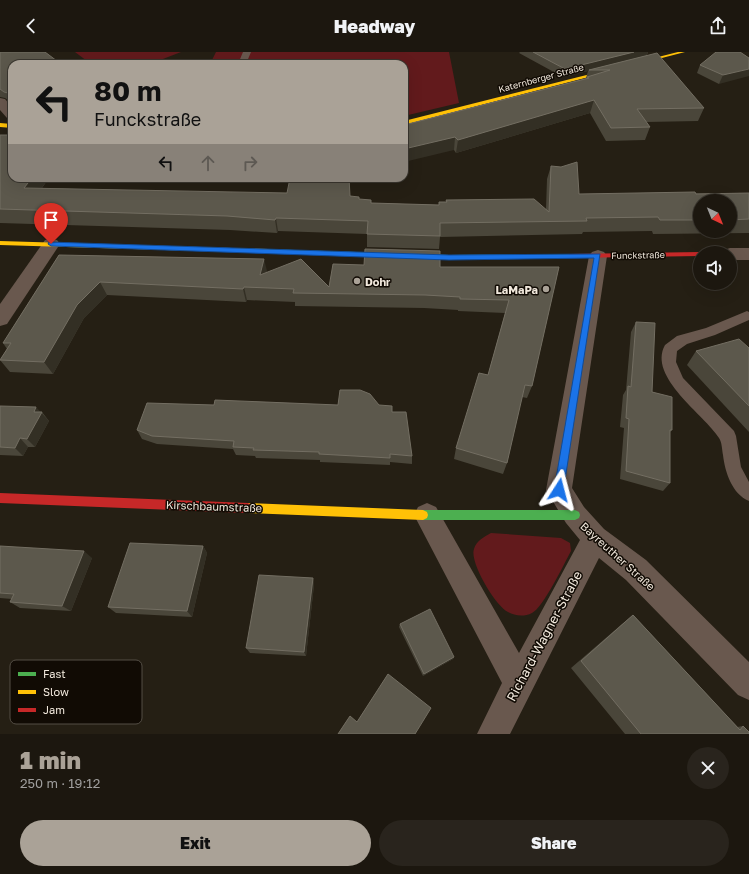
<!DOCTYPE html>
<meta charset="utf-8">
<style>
body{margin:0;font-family:"Golos Text",sans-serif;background:#29241d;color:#f1f3f6;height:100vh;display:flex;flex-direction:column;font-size:15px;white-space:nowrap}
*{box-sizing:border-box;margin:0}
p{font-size:13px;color:#a09f9e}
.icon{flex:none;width:22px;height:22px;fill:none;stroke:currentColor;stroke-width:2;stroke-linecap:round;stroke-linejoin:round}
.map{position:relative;height:682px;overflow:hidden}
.side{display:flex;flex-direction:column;background:#1c170f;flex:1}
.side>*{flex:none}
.top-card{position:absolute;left:8px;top:8px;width:400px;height:122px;border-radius:12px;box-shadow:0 4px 16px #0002,0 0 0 1px #3a362f;background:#aaa297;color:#111;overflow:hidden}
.needle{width:26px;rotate:137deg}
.fabs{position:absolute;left:693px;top:142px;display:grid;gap:8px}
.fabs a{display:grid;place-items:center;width:44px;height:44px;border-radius:50%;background:#1c170f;box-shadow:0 4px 16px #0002,0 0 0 1px #3a362f;font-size:20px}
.pin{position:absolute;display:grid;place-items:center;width:34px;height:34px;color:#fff;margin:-41px -17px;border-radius:50% 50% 50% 0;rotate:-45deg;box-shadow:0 0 4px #0007}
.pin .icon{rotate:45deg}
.me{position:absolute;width:44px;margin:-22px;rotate:9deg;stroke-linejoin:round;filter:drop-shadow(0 0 3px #0008)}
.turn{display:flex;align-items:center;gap:14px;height:84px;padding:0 20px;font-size:18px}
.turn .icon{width:52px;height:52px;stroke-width:2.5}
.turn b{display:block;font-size:28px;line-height:34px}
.lanes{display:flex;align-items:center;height:38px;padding:0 20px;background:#0003;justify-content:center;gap:20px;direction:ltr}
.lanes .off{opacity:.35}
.round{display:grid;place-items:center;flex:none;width:42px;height:42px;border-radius:21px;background:#29241d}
.head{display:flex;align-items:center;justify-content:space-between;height:68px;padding:0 20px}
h1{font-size:24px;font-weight:800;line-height:30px;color:#aaa297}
.cta{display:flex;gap:8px;margin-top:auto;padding:8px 20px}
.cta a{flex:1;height:46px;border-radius:24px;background:#aaa297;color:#111;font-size:16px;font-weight:800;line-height:46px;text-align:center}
.cta a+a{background:#29241d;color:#f1f3f6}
header{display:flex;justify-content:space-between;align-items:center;height:52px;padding:0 20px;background:#1c170f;font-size:18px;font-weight:800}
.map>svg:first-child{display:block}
</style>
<header><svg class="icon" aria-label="back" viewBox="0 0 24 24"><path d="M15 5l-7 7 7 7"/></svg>Headway<svg class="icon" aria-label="share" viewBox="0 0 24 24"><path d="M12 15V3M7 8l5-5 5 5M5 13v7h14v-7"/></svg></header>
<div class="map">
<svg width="749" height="682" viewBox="0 0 749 682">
<rect width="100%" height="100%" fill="#251f14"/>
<g fill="#621a1c">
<polygon points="75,0 181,0 150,12 91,12"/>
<polygon points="216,0 449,0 459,51 404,64 404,12 210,12"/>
<path d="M491 481 561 486 570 491 571 499C564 512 543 556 532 561 524 565 515 564 508 560 496 555 469 510 474 497 476 489 484 485 491 481Z"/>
</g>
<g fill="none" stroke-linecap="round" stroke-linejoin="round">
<g fill="#69584e" fill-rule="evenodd">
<polygon points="243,0 251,0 246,12 238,12"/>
<path d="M747 259 749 260V268L715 283 687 292 677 299 676 310 683 326 734 379 736 384 741 415 749 430V449C732 442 725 420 723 403 722 398 722 390 719 386 705 363 647 325 665 293L677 284 706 276Z"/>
</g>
<g fill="#69584e" fill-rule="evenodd">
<polygon points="0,46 5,47 12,55 12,67 7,66 0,58"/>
<polygon points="51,187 57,188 60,192 7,272 0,274 0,252 45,188"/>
<polygon points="730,196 749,196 749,208 730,208 730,201 722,201 724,198"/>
<polygon points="598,198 604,200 607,204 572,436 584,455 604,477 646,508 749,610 749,648 738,643 626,528 599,506 510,682 477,682 502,631 414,463 418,455 427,451 436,455 519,601 580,488 566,471 546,438 589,204 592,200"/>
</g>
<g fill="#4caf50" fill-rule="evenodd">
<polygon points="265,197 449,203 569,202 573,204 569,206 449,207 268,201 265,201"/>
<polygon points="423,458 575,458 579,460 580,463 579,466 575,468 423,468 419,466 418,463 419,460"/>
</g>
<g fill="#ffc107" fill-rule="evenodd">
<polygon points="678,0 685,0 404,73 404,69"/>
<polygon points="0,71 12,72 12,76 0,75"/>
<polygon points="0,189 268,197 272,199 268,201 0,193"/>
<polygon points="248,451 423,458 427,460 428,463 427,466 423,468 248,461 244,459 243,456 244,453"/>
</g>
<g fill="#c62828" fill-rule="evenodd">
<polygon points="700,200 703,201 700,201 700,204 569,206 565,204 569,202"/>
<polygon points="0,441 248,451 252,453 253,456 252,459 248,461 0,451"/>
</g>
</g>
<g fill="#4a463a" fill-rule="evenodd">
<polygon points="0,0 12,12 12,50 9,49 5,46 0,45 0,46"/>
<polygon points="520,0 648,0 647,3 704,56 698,69 646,70 650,75 645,88 606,89 590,61 456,101 454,98 404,73 586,26 588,19 563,25 519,1"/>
<polygon points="749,6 719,32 697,21 700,13"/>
<path d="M0 83 12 126H49L42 136 350 144 371 151 439 153V150H446V148L546 157 547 127 551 114 579 142 749 141V181L653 182 652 179 583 180 582 182 440 185 439 197 367 195V182L278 179 277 181 230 178 0 171ZM700 149H730V179H700Z"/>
<polygon points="59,203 267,219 267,220 329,235 440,215 559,215 532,334 527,346 522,345 507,411 503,422 454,407 456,396 488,323 505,261 458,259 458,258 424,256 295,254 295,250 247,248 246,250 107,243 84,266 53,322 10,320 0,308 7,297 3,291"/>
<polygon points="636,270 652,340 672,378 670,380 670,431 663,439 620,427 624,376 620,375 623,343 626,338 631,280"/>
<polygon points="749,296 749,380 687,313 696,299"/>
<polygon points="214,353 379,353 392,360 412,404 412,412 390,410 390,413 320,410 320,408 256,406 255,404 236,403 233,397 157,392 142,387 137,378"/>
<polygon points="0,354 42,360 49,369 35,395 28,395 23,404 0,403"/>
<polygon points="0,494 92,506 71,559 20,556 10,550 12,547 0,546"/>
<polygon points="203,494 207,501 192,565 116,561 108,555"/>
<polygon points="313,526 314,533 306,604 250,601 246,596"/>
<polygon points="633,563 737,675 743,674 749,682 625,682 571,616 622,572"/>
<polygon points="400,572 454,605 453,607 423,624 399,575"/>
</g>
<g fill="#332f24">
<polygon points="634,0 648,0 646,4 589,18 588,19 563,25 565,17"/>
<polygon points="749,17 749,24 719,32 723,23"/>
<polygon points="594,48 590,61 456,101 458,88"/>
<polygon points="455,85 454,98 404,110 404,97"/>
<polygon points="32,126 49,126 32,149 24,136"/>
<polygon points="276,166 278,179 277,181 275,168"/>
<polygon points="264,207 267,219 262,236 260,223"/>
<polygon points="100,230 107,243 84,266 53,322 44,310 77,253"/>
<polygon points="244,235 247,248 246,250 243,237"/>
<polygon points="36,355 49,369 35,395 27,387 34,360"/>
<polygon points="20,386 28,395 23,404 15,396"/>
<polygon points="203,494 207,501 192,565 187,559"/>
<polygon points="84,499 92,506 71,559 62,554"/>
<polygon points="313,526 314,533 306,604 304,600"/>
<polygon points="454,605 453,607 423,624 424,622"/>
</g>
<g fill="#5c584c" stroke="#736e62">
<polygon points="0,0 45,0 61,12 12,12 12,42 4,40 0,37"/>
<polygon points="533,0 634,0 565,17"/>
<polygon points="716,0 740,0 749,6 749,17 723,23 700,13"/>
<polygon points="657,1 704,56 637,57 650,75 611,76 594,48 458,88 455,85 404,97 404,73 589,26 587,25 610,18 589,18"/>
<polygon points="0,83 12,83 12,126 32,126 24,136 287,141 290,126 349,126 350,144 359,145 359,147 371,148 371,151 439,153 439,150 447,150 446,148 534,147 549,160 551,114 561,115 577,110 579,142 695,140 696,142 749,141 749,167 730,168 730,149 700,149 700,168 660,168 658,165 586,166 587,169 440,171 440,184 367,182 368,169 276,166 275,168 227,164 0,157"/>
<polygon points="365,197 440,199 440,215 559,215 532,334 525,333 507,411 456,396 479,321 488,323 509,248 460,247 460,245 425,243 293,241 294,237 244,235 243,237 100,230 77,253 44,310 0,308 11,291 3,291 59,203 264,207 260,223 301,207 329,235 333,212 364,213"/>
<polygon points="636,270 655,271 652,340 672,345 672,378 670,378 670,431 626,419 629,367 626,366 628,334 631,335"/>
<polygon points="739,287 749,296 749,354 696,299"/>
<polygon points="340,338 360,338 370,342 379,353 392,354 392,360 406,360 412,404 390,402 390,406 319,402 319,400 253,398 254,396 233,395 234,389 152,384 137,378 147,351 214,353 215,348 338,353"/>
<polygon points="0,354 36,355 34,360 42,360 27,387 20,386 15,396 0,395"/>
<polygon points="130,491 203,494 187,559 108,555"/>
<polygon points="0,494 84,499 62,554 10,550 14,542 0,541"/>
<polygon points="259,523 313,526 304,600 246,596"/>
<polygon points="430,557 454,605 424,622 400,572"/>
<polygon points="633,563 740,678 743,674 749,680 749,682 641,682 581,609"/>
<polygon points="388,622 431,656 415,682 338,682 350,664 357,670"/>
</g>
<polygon fill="#1a73e8" stroke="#114b97" points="49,190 449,203 600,202 563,441 555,441 554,438 594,206 449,208 51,194 48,192"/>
<g fill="#aaa297" stroke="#110b04" stroke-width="1.5">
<circle cx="357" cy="229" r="4"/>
<circle cx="546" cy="237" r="4"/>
</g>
<g text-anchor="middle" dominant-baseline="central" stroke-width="3" stroke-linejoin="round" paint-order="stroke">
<g font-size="9" fill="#f2e9dd" stroke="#110b04">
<text transform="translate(541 26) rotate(-15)">Katernberger Straße</text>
<text transform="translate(638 203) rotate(-1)">Funckstraße</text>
</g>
<g font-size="11" font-weight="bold" fill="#f2e9dd" stroke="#110b04" text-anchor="start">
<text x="365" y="229">Dohr</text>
<text x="538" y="237" text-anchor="end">LaMaPa</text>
</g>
<g font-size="11" fill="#f2e9dd" stroke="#110b04">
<text transform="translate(214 454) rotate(2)">Kirschbaumstraße</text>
<text transform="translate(618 504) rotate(42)">Bayreuther Straße</text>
</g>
<g font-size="13" fill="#f2e9dd" stroke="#110b04">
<text transform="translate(544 584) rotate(-62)">Richard-Wagner-Straße</text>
</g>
</g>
<rect x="10" y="608" width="132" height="64" rx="6" fill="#110b04" stroke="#544e45" stroke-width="1"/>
<rect x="18" y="620" width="18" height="4" fill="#4caf50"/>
<rect x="18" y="638" width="18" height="4" fill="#ffc107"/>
<rect x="18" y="656" width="18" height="4" fill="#c62828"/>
<g font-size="11" fill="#f2e9dd">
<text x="43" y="626">Fast</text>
<text x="43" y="644">Slow</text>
<text x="43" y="662">Jam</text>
</g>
</svg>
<div class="fabs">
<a><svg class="needle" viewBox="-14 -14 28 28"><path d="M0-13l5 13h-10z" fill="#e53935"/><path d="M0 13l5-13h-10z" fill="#a09f9e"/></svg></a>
<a><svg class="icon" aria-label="sound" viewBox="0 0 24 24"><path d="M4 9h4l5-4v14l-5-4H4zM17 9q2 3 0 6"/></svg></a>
</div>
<div class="pin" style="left:51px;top:192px;background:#d93025"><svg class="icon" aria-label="arrive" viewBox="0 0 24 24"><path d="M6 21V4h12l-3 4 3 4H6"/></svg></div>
<svg class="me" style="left:559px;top:438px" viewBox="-20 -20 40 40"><path d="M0-17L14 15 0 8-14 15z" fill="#1a73e8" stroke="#fff" stroke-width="4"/></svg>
<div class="top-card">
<div class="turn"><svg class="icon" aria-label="left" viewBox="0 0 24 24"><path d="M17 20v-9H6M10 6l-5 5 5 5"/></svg><div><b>80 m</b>Funckstraße</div></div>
<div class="lanes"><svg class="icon" aria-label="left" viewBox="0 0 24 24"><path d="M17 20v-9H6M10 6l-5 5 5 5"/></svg><svg class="icon off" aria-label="ahead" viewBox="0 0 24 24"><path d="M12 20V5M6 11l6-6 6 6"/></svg><svg class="icon off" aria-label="right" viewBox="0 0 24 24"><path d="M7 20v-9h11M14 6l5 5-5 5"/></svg></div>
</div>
</div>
<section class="side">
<div class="head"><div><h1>1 min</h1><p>250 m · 19:12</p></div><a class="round"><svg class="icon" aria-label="close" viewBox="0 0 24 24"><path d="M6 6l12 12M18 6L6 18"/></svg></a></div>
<div class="cta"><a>Exit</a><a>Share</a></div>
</section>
